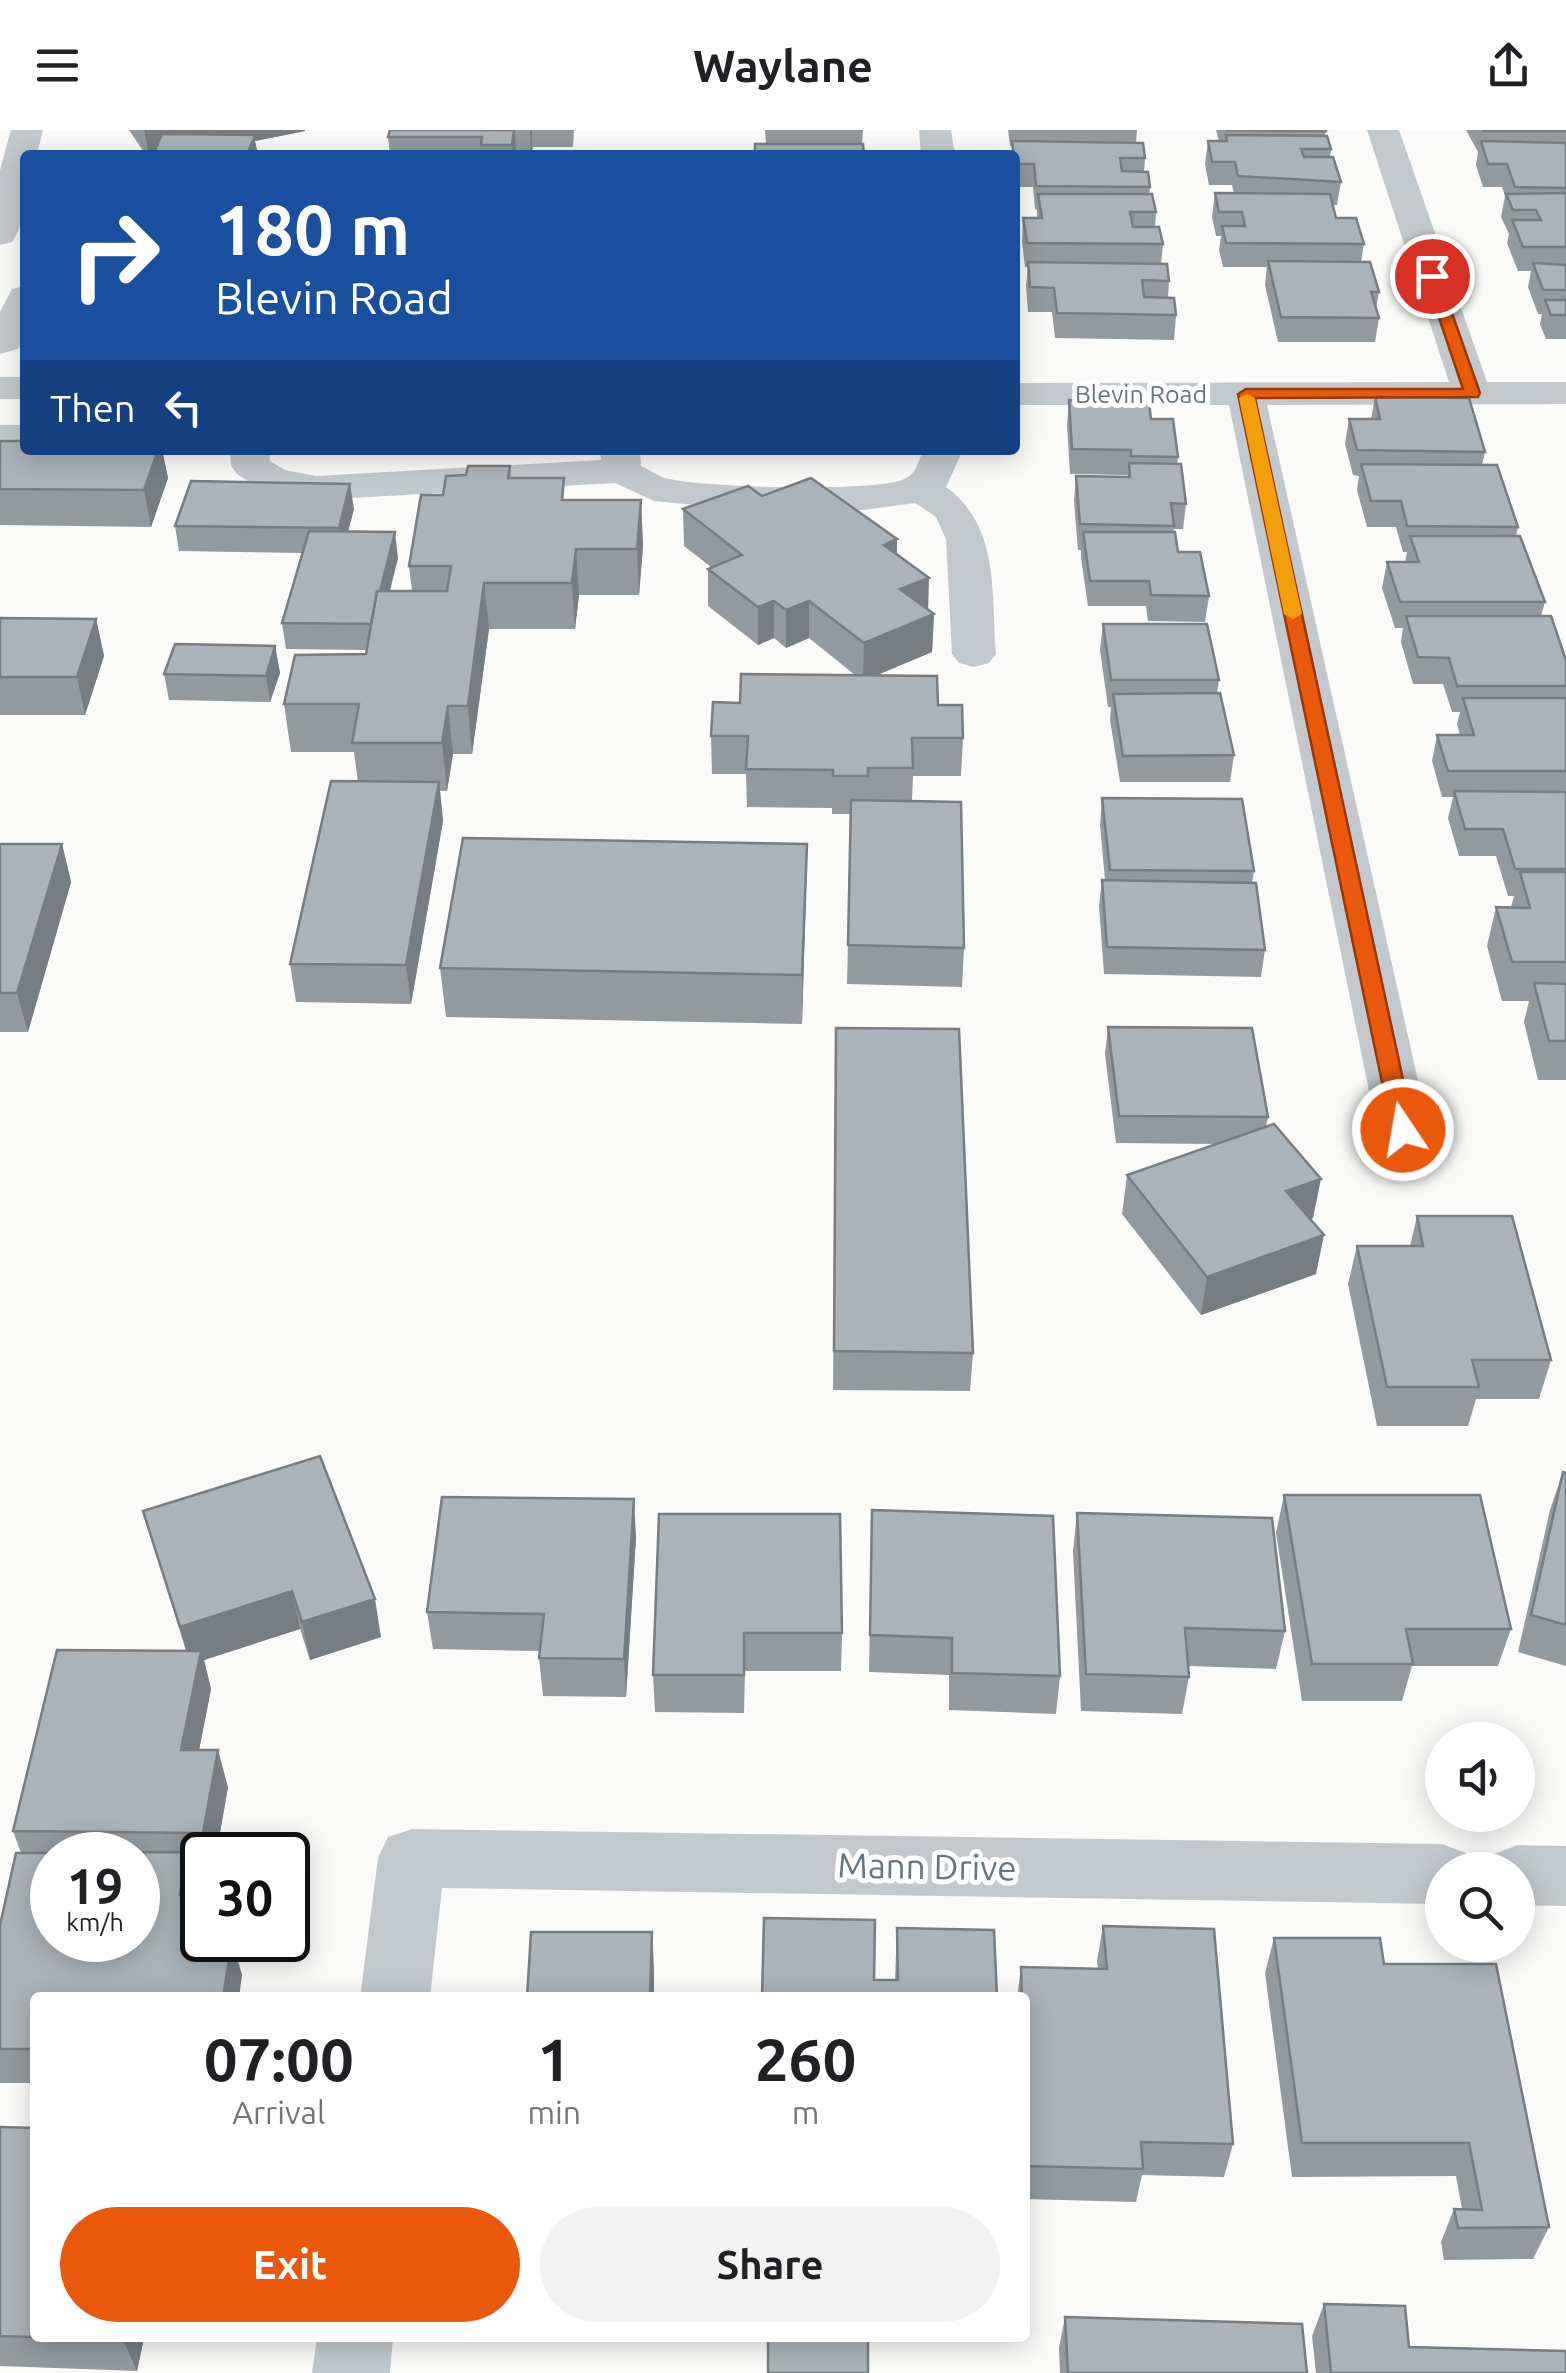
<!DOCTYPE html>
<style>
body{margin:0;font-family:Ubuntu,sans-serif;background:#f2f2f2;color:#202124;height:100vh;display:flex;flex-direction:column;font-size:38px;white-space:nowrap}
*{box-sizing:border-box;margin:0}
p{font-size:32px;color:#757577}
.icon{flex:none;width:55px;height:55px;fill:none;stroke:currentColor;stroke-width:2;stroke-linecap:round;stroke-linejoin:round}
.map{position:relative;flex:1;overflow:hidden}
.side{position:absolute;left:30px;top:1862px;width:1000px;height:350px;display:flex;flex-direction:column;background:#fff;border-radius:10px;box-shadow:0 5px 25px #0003}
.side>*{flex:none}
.hud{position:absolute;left:20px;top:20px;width:1000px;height:305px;border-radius:10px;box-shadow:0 5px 25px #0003;background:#1a4fa0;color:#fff;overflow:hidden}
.fabs{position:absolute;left:1425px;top:1592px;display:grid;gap:20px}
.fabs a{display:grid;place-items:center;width:110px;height:110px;border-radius:50%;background:#fff;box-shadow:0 5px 25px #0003;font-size:50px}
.speed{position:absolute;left:30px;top:1702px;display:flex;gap:20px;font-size:50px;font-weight:700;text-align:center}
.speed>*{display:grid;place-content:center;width:130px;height:130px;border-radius:50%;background:#fff;box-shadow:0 5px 25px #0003;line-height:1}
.speed small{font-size:25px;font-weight:400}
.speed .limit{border:5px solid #111;border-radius:15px;background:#fff;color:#111}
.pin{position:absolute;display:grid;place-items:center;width:85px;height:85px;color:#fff;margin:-42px;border:5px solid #fff;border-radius:50%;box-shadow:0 2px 10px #0007}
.me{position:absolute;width:110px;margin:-55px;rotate:348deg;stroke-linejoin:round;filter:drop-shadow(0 0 8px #0008)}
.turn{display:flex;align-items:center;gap:35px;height:210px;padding:0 30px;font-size:45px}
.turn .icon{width:130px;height:130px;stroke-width:2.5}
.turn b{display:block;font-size:70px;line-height:85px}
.then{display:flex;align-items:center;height:95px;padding:0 30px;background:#0003;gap:20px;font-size:38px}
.eta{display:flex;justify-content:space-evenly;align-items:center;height:170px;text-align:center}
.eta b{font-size:60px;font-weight:700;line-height:70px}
.primary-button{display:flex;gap:20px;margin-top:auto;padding:20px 30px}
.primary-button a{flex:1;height:115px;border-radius:60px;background:#ea580c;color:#fff;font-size:40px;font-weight:700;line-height:115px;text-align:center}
.primary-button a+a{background:#f2f2f2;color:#202124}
header{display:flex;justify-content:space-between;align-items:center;height:130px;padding:0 30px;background:#fff;font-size:45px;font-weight:700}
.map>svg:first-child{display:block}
</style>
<header><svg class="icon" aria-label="menu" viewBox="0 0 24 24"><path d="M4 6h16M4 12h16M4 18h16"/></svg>Waylane<svg class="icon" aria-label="share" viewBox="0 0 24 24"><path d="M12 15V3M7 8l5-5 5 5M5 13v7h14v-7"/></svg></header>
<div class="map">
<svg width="1566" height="2243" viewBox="0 0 1566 2243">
<rect width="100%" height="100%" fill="#fafaf8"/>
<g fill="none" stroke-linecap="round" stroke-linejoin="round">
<g fill="#c3c8cc" fill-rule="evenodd">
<path d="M11 0H43L37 25H25C25 53 29 88 12 112L0 115V40Z"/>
<polygon points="919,0 951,0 955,25 921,25"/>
<polygon points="1367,0 1399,0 1487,252 1566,252 1566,274 1267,275 1429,1000 1422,1013 1403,1018 1384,1013 1377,1000 1229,275 1015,275 1015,253 1449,252"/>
<polygon points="25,156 25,208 18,219 0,224 0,182 12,159"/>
<rect x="0" y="247" width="25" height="22"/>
<rect x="0" y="295" width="25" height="24"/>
<path d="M230 320H270V331L285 340 316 346 601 330 600 320H640L641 336C648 339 655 344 662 347 691 358 873 362 902 350 916 345 918 333 923 320H963L946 357C1000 396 991 463 996 524L989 533 974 537 959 533 952 524 946 409 936 387 915 373 863 380H747L654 371 615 353 316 370 259 358 237 344 231 336Z"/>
<polygon points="412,1699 1442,1714 1466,1723 1474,1740 1442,1740 1442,1774 442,1758 430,1868 360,1868 378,1728 388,1707"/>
<polygon points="1518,1715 1566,1716 1566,1776 1518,1775 1518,1740 1487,1740 1494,1724"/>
<polygon points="317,2208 393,2208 390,2243 312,2243"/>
</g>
</g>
<g fill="#929a9f">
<polygon points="129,0 305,0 305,1 255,11 258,25 146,25"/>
<polygon points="390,0 574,0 573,17 533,17 532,25 390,25 388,7"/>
<polygon points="765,0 863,0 862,14 766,14"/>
<polygon points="1008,0 1137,0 1136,13 1145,28 1144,42 1150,57 1149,64 1156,82 1155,97 1163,114 1161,134 1169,151 1168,168 1176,185 1174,210 1055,208 1052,182 1028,182 1026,156 1028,137 1025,137 1022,112 1023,88 1037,88 1037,80 1035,79 1033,57 1015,57 1015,25 1011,25 1012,16 1010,16"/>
<polygon points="1216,0 1326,0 1325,6 1331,19 1330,27 1341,52 1337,75 1333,75 1336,88 1364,114 1361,132 1379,162 1376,179 1379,188 1375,212 1278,212 1265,155 1267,137 1223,137 1219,120 1221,106 1216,106 1212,87 1215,63 1234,64 1232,55 1209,55 1205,34 1208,11 1219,11"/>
<polygon points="1466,0 1566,0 1566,209 1546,209 1540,194 1542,184 1538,184 1528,157 1531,141 1518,141 1507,113 1509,104 1501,87 1505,66 1502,57 1483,57 1476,35 1478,22"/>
<polygon points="1375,267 1485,322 1482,335 1518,397 1516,406 1545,472 1541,486 1566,556 1566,950 1538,950 1524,892 1529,871 1502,871 1487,816 1496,777 1511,777 1514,766 1508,766 1496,726 1459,726 1448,688 1453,667 1442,667 1432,631 1437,605 1460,605 1457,594 1460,582 1452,582 1443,554 1413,554 1401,512 1403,498 1395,498 1382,458 1387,432 1405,432 1407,422 1403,422 1396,397 1367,397 1357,360 1359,346 1353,345 1345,314 1349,289 1371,289"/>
<polygon points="1069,270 1151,289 1178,327 1177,334 1186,374 1183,399 1174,399 1173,402 1178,422 1209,466 1205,492 1148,491 1146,476 1088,476 1081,428 1081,420 1078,420 1074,371 1076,346 1127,347 1128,345 1070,344 1067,295"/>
<polygon points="0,311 25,320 162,320 168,348 151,397 0,395"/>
<polygon points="510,336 511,348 565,370 641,370 643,416 639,465 579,465 575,499 489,499 472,624 453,624 447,661 440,661 443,691 411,874 296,872 290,834 358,652 354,622 291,622 284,574 366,524 366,520 286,519 282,493 302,423 179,421 175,396 354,379 348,401 398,428 390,461 412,461 409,436 443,365 466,345"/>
<polygon points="762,366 897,409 897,424 928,480 934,484 932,522 877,545 938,575 963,608 961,646 913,646 912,671 964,818 962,857 847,854 851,684 832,684 832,678 747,677 746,644 712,644 711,606 740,573 855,545 809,508 786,518 774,508 758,515 708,476 708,439 711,437 684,416 683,379"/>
<polygon points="0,488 96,489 104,526 85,585 0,585"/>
<polygon points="1103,494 1219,550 1217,563 1234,625 1230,652 1120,652 1110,590 1111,577 1108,577 1100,520"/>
<polygon points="275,516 280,543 270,572 169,570 164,544"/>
<polygon points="1102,668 1254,741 1252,753 1265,820 1261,847 1104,844 1099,776 1102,750 1105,750 1100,695"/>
<polygon points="0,714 62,714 71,752 28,902 0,902"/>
<polygon points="807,714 802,894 446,887 440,838"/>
<polygon points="1108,897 1268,987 1266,997 1313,1088 1310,1089 1316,1144 1201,1185 1122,1084 1127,1045 1217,1014 1116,1013 1105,924"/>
<polygon points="836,898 973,1223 970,1261 833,1260"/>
<polygon points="1417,1086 1551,1230 1539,1269 1476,1269 1468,1296 1377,1296 1348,1154 1357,1116 1410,1116"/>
<polygon points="1563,1342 1566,1343 1566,1536 1518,1522 1550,1380"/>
<polygon points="1284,1365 1511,1499 1498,1536 1412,1536 1402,1571 1302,1571 1276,1403"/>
<polygon points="872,1380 1060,1546 1056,1584 949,1580 949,1545 869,1542"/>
<polygon points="143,1381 381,1507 310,1530 300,1499 204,1530 211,1559 199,1620 228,1657 216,1725 202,1725 202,1740 193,1739 198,1758 197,1765 202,1810 242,1845 35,1868 35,1953 0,1953 0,1795 21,1723 13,1701 186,1521"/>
<polygon points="1077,1383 1285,1501 1276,1539 1188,1536 1189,1547 1182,1584 1081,1581 1073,1421"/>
<polygon points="659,1384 842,1503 841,1541 745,1541 744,1583 655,1582 653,1545"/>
<polygon points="636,1407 626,1567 543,1566 539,1528 540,1521 433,1519 427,1482"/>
<polygon points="1103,1796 1233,2014 1224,2047 1142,2045 1136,2072 1025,2069 1025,1868 1017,1868 1021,1837 1098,1839 1097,1831"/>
<polygon points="897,1798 997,1868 874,1850 895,1850"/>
<polygon points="1274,1808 1384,1834 1549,2097 1533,2129 1444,2130 1441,2112 1454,2079 1462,2079 1456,2046 1292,2047 1265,1843"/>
<polygon points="0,1997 35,2208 144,2208 137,2241 0,2236"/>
<polygon points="1324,2174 1409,2217 1566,2243 1316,2243 1312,2206"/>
<polygon points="1065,2187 1307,2243 1060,2243 1059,2218"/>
</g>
<g fill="#777d82">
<polygon points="144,0 305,0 305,1 255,11 258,25 149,25"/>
<polygon points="515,0 516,25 513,25 512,15"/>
<polygon points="530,0 532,0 532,25 531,25"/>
<polygon points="158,320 162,320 168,348 151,397 144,360"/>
<polygon points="350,354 354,379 342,424 339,398"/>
<polygon points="641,370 643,416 639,465 637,419"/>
<polygon points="395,402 398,428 374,520 371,494"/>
<polygon points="897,409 896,446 884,415"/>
<polygon points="576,419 579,465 575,499 572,453"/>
<polygon points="929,448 928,485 900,459"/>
<polygon points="484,453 489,499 472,624 468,576"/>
<polygon points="774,471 774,508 758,515 758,477"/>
<polygon points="809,471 809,508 786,518 786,480"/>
<polygon points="934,484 932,522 863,551 864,513"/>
<polygon points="96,489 104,526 85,585 77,547"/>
<polygon points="275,516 280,543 270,572 266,546"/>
<polygon points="448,576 453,624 447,661 442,613"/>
<polygon points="439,652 443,691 411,874 406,835"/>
<polygon points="62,714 71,752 28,902 17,863"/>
<polygon points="807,714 806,762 802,894 802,845"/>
<polygon points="1321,1049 1313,1088 1279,1100 1286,1061"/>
<polygon points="1324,1105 1316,1144 1201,1185 1207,1147"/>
<polygon points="634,1369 636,1407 626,1567 624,1529"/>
<polygon points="292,1461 300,1499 204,1530 211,1559 192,1656 181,1620 190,1535 180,1497"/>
<polygon points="375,1469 381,1507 310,1530 302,1492"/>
<polygon points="218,1620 228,1657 216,1725 209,1725 203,1703"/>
<polygon points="187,1722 198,1758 191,1801 180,1765"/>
<polygon points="202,1772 202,1810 196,1810"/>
<polygon points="652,1802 654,1837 654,1868 650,1868"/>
<polygon points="232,1810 242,1845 239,1868 223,1868"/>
<polygon points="124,2208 144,2208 137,2241 123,2210"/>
</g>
<g fill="#aab3b9" stroke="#777d82" stroke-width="2.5" fill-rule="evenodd">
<polygon points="390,0 514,0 512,15 481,15 482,7 388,7"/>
<polygon points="1226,0 1326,0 1326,1"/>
<polygon points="1483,0 1566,0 1566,1 1484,1"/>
<polygon points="162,4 255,5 247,25 153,25"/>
<polygon points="1226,5 1327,6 1331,19 1301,19 1304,27 1333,27 1341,52 1238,46 1235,32 1212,32 1208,11 1227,11"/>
<polygon points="1012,11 1143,13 1145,28 1120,28 1122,41 1148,42 1150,57 1036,56 1034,34 1015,34"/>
<polygon points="1481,11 1566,13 1566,58 1515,57 1507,34 1488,34"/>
<polygon points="755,14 863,14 864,25 755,25"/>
<polygon points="1215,63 1330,64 1336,88 1356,88 1364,114 1226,113 1222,96 1245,96 1242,82 1219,82"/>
<polygon points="1566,63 1566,117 1523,117 1512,90 1541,90 1536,80 1513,80 1506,64"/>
<polygon points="1038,64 1152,64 1156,82 1130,82 1133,97 1159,97 1163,114 1027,113 1023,88 1042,88"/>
<polygon points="1268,131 1370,132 1379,162 1371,162 1379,188 1281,187"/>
<polygon points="1028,132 1167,134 1169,151 1142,150 1144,167 1174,168 1176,185 1057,183 1054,158 1030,157"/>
<polygon points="1533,133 1566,135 1566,160 1543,160"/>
<polygon points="1545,170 1566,170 1566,185 1551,185"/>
<polygon points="1375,267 1469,268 1485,322 1357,320 1349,289 1380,289"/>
<polygon points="1069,270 1149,272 1151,289 1173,289 1178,327 1131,326 1131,320 1072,319"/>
<polygon points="0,311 25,311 25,320 158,320 144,360 0,359"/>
<polygon points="1129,333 1181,334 1186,374 1171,373 1174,396 1080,394 1076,346 1130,347"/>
<polygon points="1361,334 1497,335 1518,397 1407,396 1401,371 1371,371"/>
<polygon points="468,336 510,336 508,348 564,348 562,370 641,370 637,419 576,419 572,453 484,453 468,576 448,576 442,613 352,613 359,574 284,574 295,525 366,524 377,461 447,461 451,436 409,436 421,365 443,365 446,346 466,345"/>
<polygon points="811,348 897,409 884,415 929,448 900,459 934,484 864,513 809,471 786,480 774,471 758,477 708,439 742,425 683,379 748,356 762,366"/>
<polygon points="191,351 350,354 339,398 175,396"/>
<polygon points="309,401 395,402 380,461 377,461 371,494 282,493"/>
<polygon points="1083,402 1175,402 1178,422 1200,422 1209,466 1151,465 1149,451 1090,451"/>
<polygon points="1410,406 1520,406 1545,472 1400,472 1387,432 1419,432"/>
<polygon points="1406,486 1551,486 1566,530 1566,556 1457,556 1449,528 1418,527"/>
<polygon points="0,488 96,489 77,547 0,547"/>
<polygon points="1103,494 1207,494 1219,550 1111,550"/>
<polygon points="175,514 275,516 266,546 164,544"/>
<polygon points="741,544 937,546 938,575 962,575 963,608 912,608 913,638 868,638 868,646 833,646 833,640 746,639 748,606 711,606 713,572 740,573"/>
<polygon points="1220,563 1234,625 1123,626 1113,564"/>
<polygon points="1463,568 1566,568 1566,641 1448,641 1437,605 1474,605"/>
<polygon points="331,651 439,652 406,835 290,834"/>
<polygon points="1454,661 1566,662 1566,739 1515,739 1503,699 1465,699"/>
<polygon points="1102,668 1242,669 1254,741 1110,740"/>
<polygon points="851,670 961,672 964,818 848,815"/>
<polygon points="463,708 807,714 802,845 440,838"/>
<polygon points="0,714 62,714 17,863 0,863"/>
<polygon points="1520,742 1566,742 1566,832 1512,832 1496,777 1530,778"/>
<polygon points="1102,750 1256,753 1265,820 1107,817"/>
<polygon points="1534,853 1566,854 1566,911 1549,911"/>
<polygon points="1108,897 1252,898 1268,987 1119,986"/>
<polygon points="836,898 959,899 973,1223 834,1221"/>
<polygon points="1274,994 1321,1049 1286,1061 1324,1105 1207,1147 1127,1045"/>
<polygon points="1417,1086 1512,1086 1551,1230 1472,1230 1479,1257 1387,1257 1357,1116 1423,1116"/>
<polygon points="320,1326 375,1469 302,1492 292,1461 180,1497 143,1381"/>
<polygon points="1563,1342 1566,1343 1566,1495 1531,1485"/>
<polygon points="1284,1365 1480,1365 1511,1499 1406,1499 1413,1534 1312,1534"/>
<polygon points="442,1367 634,1369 624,1529 539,1528 544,1484 427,1482"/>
<polygon points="872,1380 1053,1386 1060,1546 952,1543 952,1508 870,1505"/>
<polygon points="1077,1383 1272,1388 1285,1501 1185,1498 1189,1547 1086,1544"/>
<polygon points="659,1384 840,1384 842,1503 744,1503 744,1545 653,1545"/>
<polygon points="57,1520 201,1521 181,1620 218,1620 203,1703 13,1701"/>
<path d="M187 1722 180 1765H202L196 1810H232L223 1868H35V1919H0V1795L16 1723ZM52 1725H138V1810H52Z"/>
<polygon points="764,1788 875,1790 874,1850 898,1850 897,1798 994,1800 997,1868 762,1868"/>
<polygon points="1103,1796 1214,1799 1233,2014 1141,2012 1143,2039 1028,2036 1025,1944 1025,1868 1022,1868 1021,1837 1107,1839"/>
<polygon points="531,1802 652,1802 650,1868 527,1868"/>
<polygon points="1274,1808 1380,1808 1384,1834 1496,1834 1549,2097 1458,2098 1454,2079 1482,2080 1469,2013 1302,2013"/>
<polygon points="0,1997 35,1998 35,2207 0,2206"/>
<polygon points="1324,2174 1405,2176 1409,2217 1566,2221 1566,2243 1331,2243"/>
<polygon points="1065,2187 1302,2194 1307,2243 1068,2243"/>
<polygon points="48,2208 124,2208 123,2210"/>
<rect x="768" y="2208" width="100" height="35"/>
</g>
<polygon fill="#ea580c" stroke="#983908" stroke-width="2.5" points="1432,142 1439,146 1480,263 1478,267 1255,268 1414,1000 1403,1007 1392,1000 1238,264 1246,259 1463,259 1425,146"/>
<polygon fill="#f59e0b" points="1247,264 1255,268 1302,484 1293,489 1284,484 1239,268"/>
<g text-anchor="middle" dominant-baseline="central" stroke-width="10" stroke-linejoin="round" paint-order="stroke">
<g font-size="25" fill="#657683" stroke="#fff">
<text x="1141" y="264">Blevin Road</text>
</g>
<g font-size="35" fill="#657683" stroke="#fff">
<text transform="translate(927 1736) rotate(1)">Mann Drive</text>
</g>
</g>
</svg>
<div class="fabs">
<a><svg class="icon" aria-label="sound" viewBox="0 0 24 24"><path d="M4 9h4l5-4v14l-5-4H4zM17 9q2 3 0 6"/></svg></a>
<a><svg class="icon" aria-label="search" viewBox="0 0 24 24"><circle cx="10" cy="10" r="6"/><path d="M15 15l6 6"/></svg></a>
</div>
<div class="speed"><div>19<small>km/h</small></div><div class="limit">30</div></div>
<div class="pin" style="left:1432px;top:146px;background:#d93025"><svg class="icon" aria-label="arrive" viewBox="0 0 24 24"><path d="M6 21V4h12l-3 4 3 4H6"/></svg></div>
<svg class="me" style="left:1403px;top:1000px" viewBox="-20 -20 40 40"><circle r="17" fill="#ea580c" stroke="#fff" stroke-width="3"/><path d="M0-11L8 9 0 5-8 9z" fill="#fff"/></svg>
<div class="hud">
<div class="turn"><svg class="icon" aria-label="right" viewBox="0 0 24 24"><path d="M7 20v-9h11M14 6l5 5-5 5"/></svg><div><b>180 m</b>Blevin Road</div></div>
<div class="then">Then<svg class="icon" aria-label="left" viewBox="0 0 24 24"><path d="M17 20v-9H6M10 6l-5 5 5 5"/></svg></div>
</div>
<section class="side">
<div class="eta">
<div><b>07:00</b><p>Arrival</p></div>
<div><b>1</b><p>min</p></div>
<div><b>260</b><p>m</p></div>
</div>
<div class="primary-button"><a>Exit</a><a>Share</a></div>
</section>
</div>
